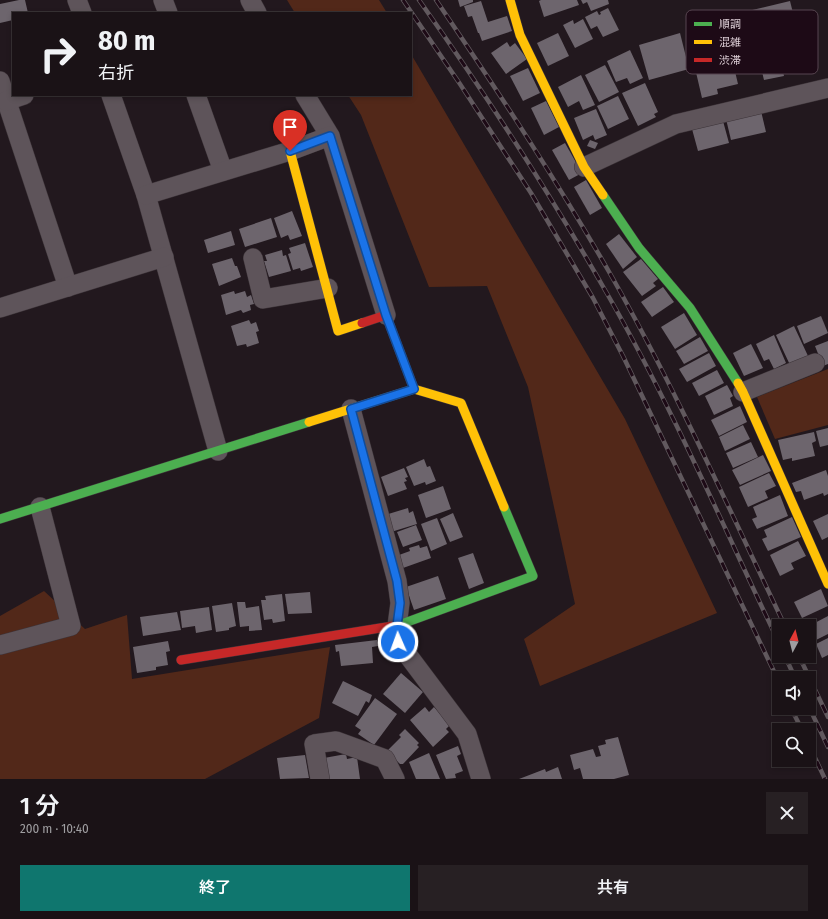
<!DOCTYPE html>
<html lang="ja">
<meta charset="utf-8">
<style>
body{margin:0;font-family:"Fira Sans Condensed","Noto Sans JP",sans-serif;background:#272023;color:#f1f3f6;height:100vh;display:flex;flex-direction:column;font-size:15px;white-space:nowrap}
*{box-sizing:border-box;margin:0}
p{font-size:13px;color:#9f9ea1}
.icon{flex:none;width:22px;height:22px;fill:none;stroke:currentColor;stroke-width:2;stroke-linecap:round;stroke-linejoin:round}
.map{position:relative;height:779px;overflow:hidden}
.panel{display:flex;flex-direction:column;background:#1a1216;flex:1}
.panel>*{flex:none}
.banner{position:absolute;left:12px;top:12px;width:400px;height:84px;border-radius:0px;box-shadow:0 2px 6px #0003,0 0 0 1px #383235;background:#1a1216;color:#f1f3f6;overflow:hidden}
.needle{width:26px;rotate:7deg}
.buttons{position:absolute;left:772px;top:619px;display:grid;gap:8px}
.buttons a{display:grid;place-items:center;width:44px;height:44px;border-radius:0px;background:#1a1216;box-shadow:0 2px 6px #0003,0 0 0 1px #383235;font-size:20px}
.pin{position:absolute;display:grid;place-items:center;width:34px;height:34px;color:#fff;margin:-41px -17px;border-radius:50% 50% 50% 0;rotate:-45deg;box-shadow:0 0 4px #0007}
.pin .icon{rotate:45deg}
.me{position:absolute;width:44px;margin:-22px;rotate:358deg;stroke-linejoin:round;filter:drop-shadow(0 0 3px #0008)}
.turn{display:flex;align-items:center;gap:14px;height:84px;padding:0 20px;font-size:18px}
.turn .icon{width:52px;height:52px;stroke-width:2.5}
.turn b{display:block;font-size:28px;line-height:34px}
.round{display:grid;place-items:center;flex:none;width:42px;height:42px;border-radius:0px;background:#272023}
.head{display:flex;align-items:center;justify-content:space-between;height:68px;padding:0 20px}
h1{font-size:24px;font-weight:600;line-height:30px}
.action{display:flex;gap:8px;margin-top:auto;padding:8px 20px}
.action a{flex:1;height:46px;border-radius:0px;background:#0f766e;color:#fff;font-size:16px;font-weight:600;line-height:46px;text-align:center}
.action a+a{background:#272023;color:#f1f3f6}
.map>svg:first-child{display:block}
</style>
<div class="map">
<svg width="828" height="779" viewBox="0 0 828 779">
<rect width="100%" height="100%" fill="#22181e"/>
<g fill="#522819">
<polygon points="287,0 379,0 387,13 295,13"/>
<polygon points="411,54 625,419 717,613 540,686 524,639 575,604 528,387 487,286 429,287 361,115 348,95 411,95"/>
<polygon points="828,369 828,425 775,439 757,397"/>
<polygon points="44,591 85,629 127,615 132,679 330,647 319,718 205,779 0,779 0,616"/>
</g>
<g fill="#6d656d">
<polygon points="19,0 25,0 28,13 13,13 13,20 0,23 0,4"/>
<polygon points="458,0 473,0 473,2 460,7"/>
<polygon points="541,0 577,0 579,5 544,17 539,1"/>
<polygon points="581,0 608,0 609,4 591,11 587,2 583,4"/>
<polygon points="481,1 488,22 507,16 512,31 482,41 479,33 478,33 472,16 468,17 464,6"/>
<polygon points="790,1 797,29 754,38 748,11"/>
<polygon points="608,8 619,30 603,37 597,26 591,29 585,17 597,11 599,15 601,14 600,12"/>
<polygon points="583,19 593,39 575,48 563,25 573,20 574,24"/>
<polygon points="558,33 569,56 548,66 537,43"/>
<polygon points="680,33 689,69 649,80 639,45"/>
<polygon points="507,42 510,47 515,43 527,59 506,74 491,53"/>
<polygon points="630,50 643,78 630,84 627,78 616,82 607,61"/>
<polygon points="778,50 784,76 764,80 758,55"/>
<polygon points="732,59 738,84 717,89 718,94 702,98 695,68"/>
<polygon points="605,65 619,92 599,102 585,75"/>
<polygon points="528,68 540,93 523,101 510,76"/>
<polygon points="581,75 595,105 583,110 579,101 568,107 558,87"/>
<polygon points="645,83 658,112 654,114 656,117 638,126 622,93"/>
<polygon points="618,96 629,119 608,129 597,106"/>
<polygon points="546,101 559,127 544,135 531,108"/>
<polygon points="596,109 607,135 595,140 593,135 583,140 574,118"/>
<polygon points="761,111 766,132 731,140 726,119"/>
<polygon points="723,121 729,143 698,151 692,129"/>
<polygon points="590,140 598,143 595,149 587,146"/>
<polygon points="565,143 582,173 569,180 552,150"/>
<polygon points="586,180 602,208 590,215 574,187"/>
<polygon points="292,211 302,236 290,240 288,235 281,238 274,218"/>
<polygon points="271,218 277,237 245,247 239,229"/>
<polygon points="231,231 235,245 208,253 204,240"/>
<polygon points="619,234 637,257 623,269 606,244"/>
<polygon points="305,243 313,267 301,271 300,268 293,270 288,254 291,253 289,248"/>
<polygon points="282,250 283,256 286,255 291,271 269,277 264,261 267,261 265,255"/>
<polygon points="232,258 235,266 237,266 241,277 219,286 212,264"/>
<polygon points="641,259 658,279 653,283 656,286 642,296 623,272"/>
<polygon points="663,287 674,302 652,317 641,302"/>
<polygon points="234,291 235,294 245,291 247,297 251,295 254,304 250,305 251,310 243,313 241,310 226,315 221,295"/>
<polygon points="684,313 697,335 675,349 661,327"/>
<polygon points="821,316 828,333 804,344 797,326"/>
<polygon points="249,320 251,324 256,322 259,331 256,332 259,343 247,347 246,344 237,346 231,326"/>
<polygon points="794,326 808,356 790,365 776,335"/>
<polygon points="774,335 786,363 774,369 769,359 764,361 756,344"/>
<polygon points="700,337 708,351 684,364 676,351"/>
<polygon points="828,341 828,364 823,366 815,346"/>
<polygon points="751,344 763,368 744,376 733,353"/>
<polygon points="709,353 716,366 687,382 679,369"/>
<polygon points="717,370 724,383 699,396 692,383"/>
<polygon points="727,385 733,396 730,398 733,406 714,415 705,396"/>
<polygon points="740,406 747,422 719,436 711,420"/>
<polygon points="743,425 750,439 725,451 719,437"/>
<polygon points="828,428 828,445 820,447 816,431"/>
<polygon points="814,432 816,441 812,443 815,456 792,461 792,458 783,460 778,440"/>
<polygon points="751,442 758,457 733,468 726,453"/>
<polygon points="763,455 771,471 740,485 732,470"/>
<polygon points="424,459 427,467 430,466 436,481 426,485 425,482 414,486 406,467"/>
<polygon points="404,468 408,477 405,478 407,481 404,482 407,489 388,496 381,477"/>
<polygon points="826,470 828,476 828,494 824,496 823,493 804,500 801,491 796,492 792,483"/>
<polygon points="769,473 776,486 765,491 768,498 748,507 739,487"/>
<polygon points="443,486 451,509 426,518 418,495"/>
<polygon points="780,495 788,516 757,529 752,519 757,517 753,507"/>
<polygon points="408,508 409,513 413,511 417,524 391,532 385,515"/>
<polygon points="453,513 463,537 450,542 440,519"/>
<polygon points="828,514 828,537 822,540 813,521"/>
<polygon points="792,517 801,537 768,551 762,539 767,537 764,530"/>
<polygon points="437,518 447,544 431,551 421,524"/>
<polygon points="416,525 422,540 403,547 397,532"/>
<polygon points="798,541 806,556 791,563 794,569 780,576 770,555"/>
<polygon points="419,545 420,548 427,546 431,558 403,568 399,555 410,551 409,548"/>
<polygon points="473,553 484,583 469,589 458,558"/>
<polygon points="438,576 446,599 414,610 406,587"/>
<polygon points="821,589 828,606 802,618 794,602"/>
<polygon points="310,592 312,613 288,614 285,594"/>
<polygon points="282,594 285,621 273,623 272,619 264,620 261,600 266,600 265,596"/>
<polygon points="237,602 245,602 246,608 259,606 262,630 249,631 249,626 240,627"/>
<polygon points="232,603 236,626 229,628 229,630 216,632 212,606"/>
<polygon points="209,607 212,630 196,633 195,626 182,628 180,611"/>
<polygon points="177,612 181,630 143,636 140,617"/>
<polygon points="828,616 828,634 814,641 809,632 809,626"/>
<polygon points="828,638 828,655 822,658 816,644"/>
<polygon points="377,640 378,646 372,647 373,663 341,666 339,651 336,652 335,645"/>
<polygon points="168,641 170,651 166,652 168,665 156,667 156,670 137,673 133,647"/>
<polygon points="401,673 423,692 405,713 383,694"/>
<polygon points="343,681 372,695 369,703 366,701 358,716 332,703"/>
<polygon points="375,698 397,714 374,745 358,734 361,730 355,726"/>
<polygon points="425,707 429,712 434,707 450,725 446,729 449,732 433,747 410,720"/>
<polygon points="405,729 419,743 417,745 419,747 403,764 400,764 387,751 401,737 399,735"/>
<polygon points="618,737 629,775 614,779 583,779 580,768 574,770 570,755 593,749 596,757 601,756 598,746 606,744 605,740"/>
<polygon points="458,746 461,754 457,756 463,771 455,774 456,778 446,779 436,755"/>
<polygon points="429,753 440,779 416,779 409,762"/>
<polygon points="346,754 347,759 357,757 360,779 327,779 324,758"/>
<polygon points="305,755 309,778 280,779 277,758"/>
<polygon points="558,767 562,779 519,779 545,769 546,772"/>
</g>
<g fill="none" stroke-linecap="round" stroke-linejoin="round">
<g stroke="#3d3439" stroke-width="20">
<g id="street">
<polyline points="77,0 82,13"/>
<polyline points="163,0 168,13"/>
<polyline points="250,0 257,13"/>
<polyline points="0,81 68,287"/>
<polyline points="111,95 146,195 218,451"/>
<polyline points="196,95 223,171"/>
<polyline points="305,95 330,136 386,315"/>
<polyline points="6,101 24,95"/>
<polyline points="584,167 676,124 828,88"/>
<polyline points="146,195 290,151 330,136"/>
<polyline points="253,258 263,299 328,288"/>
<polyline points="0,308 164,257"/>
<polyline points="743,392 815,363"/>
<polyline points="351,409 397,581 400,603 397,626 398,642 467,734 481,779"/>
<polyline points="0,645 71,626 40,507"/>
<polyline points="320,779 314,744 336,741 385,759 395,779"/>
</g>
</g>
<g stroke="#3d3439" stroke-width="10">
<g id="fast">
<polyline points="603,195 639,248 690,308 738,383"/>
<polyline points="0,519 309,422"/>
<polyline points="399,625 533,576 504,507"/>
</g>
</g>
<g stroke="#3d3439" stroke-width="10">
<g id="slow">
<polyline points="510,0 520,35 584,167 603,195"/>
<polyline points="290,151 338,331 362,323"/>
<polyline points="738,383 743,392 828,584"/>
<polyline points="309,422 414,389 461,403 504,507"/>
</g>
</g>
<g stroke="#3d3439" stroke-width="10">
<g id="jam">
<polyline points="362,323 386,315 414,389"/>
<polyline points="181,660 399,625"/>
</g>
</g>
<use href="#street" stroke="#5e545a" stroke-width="19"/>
<use href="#fast" stroke="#4caf50" stroke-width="9"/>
<use href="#slow" stroke="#ffc107" stroke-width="9"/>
<use href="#jam" stroke="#c62828" stroke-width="9"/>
<g stroke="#61595e" stroke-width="4.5">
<g id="rail">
<polyline points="403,0 460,84 531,193 593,298 623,356 779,682"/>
<path d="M419 0C487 96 551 195 609 297 673 409 724 528 779 643"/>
<path d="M436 0C497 90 558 182 612 277 676 390 729 509 785 626"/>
<polyline points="785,656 795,678"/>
<polyline points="799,656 828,717"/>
<polyline points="809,707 828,747"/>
<polyline points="791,708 802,730"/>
<polyline points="809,745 825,779"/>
</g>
</g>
<use href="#rail" stroke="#1d0a16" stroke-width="3" stroke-dasharray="9" stroke-linecap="butt"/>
</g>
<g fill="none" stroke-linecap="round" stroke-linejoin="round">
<g stroke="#114b97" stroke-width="10">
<polyline id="route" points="290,151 330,136 386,315 414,389 351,409 397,581 400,603 397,626 398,642"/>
</g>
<use href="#route" stroke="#1a73e8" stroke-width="7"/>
</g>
<rect x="686" y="10" width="132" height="64" rx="6" fill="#1d0a16" stroke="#574550" stroke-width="1"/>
<rect x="694" y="22" width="18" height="4" fill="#4caf50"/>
<rect x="694" y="40" width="18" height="4" fill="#ffc107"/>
<rect x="694" y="58" width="18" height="4" fill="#c62828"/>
<g font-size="11" fill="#ddced6">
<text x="719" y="28">順調</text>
<text x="719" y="46">混雑</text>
<text x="719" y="64">渋滞</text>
</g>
</svg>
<div class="buttons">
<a><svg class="needle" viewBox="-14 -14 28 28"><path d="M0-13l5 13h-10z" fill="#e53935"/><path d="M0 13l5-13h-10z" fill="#9f9ea1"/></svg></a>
<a><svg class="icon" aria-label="sound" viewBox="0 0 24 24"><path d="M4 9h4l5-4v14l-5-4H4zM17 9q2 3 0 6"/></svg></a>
<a><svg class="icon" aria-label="search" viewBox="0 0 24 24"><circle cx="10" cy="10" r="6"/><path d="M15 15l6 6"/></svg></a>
</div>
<div class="pin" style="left:290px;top:151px;background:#d93025"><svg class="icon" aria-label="arrive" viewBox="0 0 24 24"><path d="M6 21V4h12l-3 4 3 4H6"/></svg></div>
<svg class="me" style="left:398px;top:642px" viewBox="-20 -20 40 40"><circle r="17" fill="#1a73e8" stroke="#fff" stroke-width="3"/><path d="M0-11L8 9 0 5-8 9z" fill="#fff"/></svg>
<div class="banner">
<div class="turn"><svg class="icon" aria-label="right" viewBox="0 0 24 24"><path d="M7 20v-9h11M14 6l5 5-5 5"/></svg><div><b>80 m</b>右折</div></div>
</div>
</div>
<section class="panel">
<div class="head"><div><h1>1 分</h1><p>200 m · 10:40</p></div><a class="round"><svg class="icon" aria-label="close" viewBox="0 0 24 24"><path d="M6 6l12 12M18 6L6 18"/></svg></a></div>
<div class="action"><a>終了</a><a>共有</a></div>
</section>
